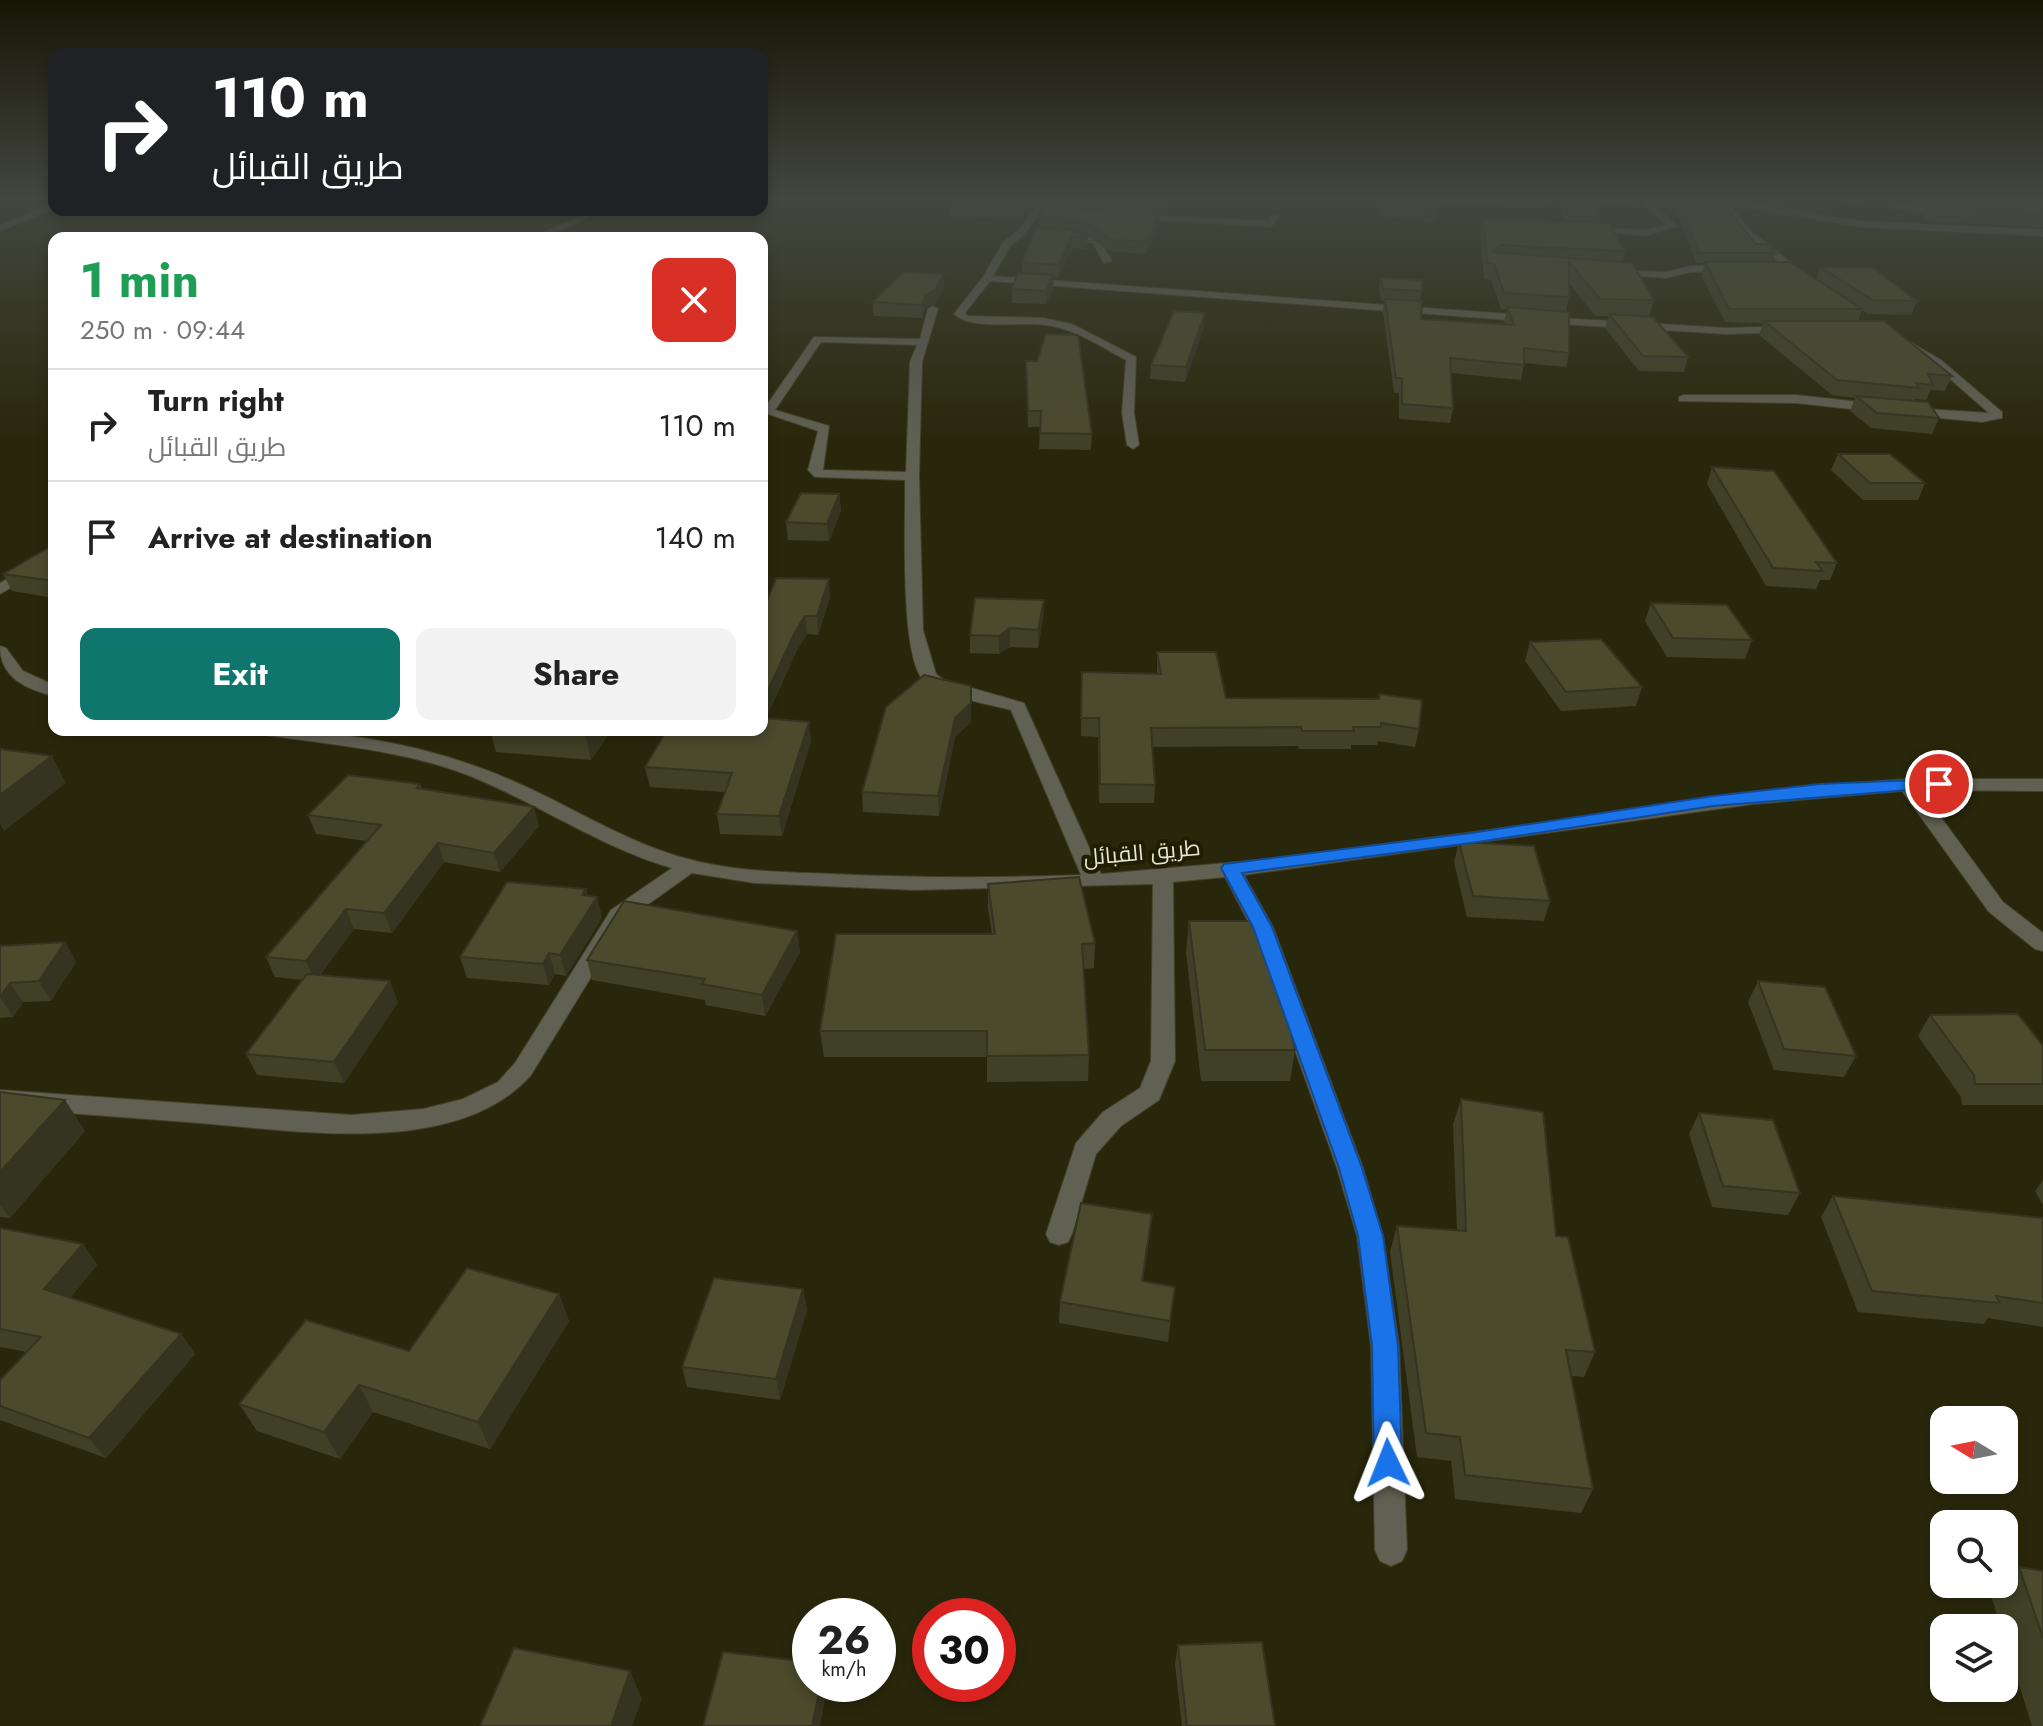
<!DOCTYPE html>
<meta charset="utf-8">
<style>
body{margin:0;font-family:Jost,Cairo,sans-serif;background:#f2f2f2;color:#222;height:100vh;display:flex;flex-direction:column;font-size:30px;white-space:nowrap}
*{box-sizing:border-box;margin:0}
p{font-size:26px;color:#767676}
.icon{flex:none;width:44px;height:44px;fill:none;stroke:currentColor;stroke-width:2;stroke-linecap:round;stroke-linejoin:round}
.map{position:relative;flex:1;overflow:hidden}
.sheet{position:absolute;left:48px;top:232px;width:720px;height:504px;display:flex;flex-direction:column;background:#fff;border-radius:16px;box-shadow:0 4px 12px #0003}
.sheet>*{flex:none}
.hud{position:absolute;left:48px;top:48px;width:720px;height:168px;border-radius:16px;box-shadow:0 4px 12px #0003;background:#202124;color:#fff;overflow:hidden}
.needle{width:52px;rotate:280deg}
.tools{position:absolute;left:1930px;top:1406px;display:grid;gap:16px}
.tools a{display:grid;place-items:center;width:88px;height:88px;border-radius:16px;background:#fff;box-shadow:0 4px 12px #0003;font-size:40px}
.speed{position:absolute;left:792px;top:1598px;display:flex;gap:16px;font-size:40px;font-weight:700;text-align:center}
.speed>*{display:grid;place-content:center;width:104px;height:104px;border-radius:50%;background:#fff;box-shadow:0 4px 12px #0003;line-height:1}
.speed small{font-size:20px;font-weight:400}
.speed .limit{border:12px solid #d22;background:#fff;color:#111}
.pin{position:absolute;display:grid;place-items:center;width:68px;height:68px;color:#fff;margin:-34px;border:4px solid #fff;border-radius:50%;box-shadow:0 2px 8px #0007}
.me{position:absolute;width:88px;margin:-44px;rotate:358deg;stroke-linejoin:round;filter:drop-shadow(0 0 6px #0008)}
.turn{display:flex;align-items:center;gap:28px;height:168px;padding:0 32px;font-size:36px}
.turn .icon{width:104px;height:104px;stroke-width:2.5}
.turn b{display:block;font-size:56px;line-height:68px}
.round{display:grid;place-items:center;flex:none;width:84px;height:84px;border-radius:16px;background:#f2f2f2}
.summary{display:flex;align-items:center;justify-content:space-between;height:136px;padding:0 32px}
h1{font-size:48px;font-weight:700;line-height:60px;color:#1e9e55}
.cta{display:flex;gap:16px;margin-top:auto;padding:16px 32px}
.cta a{flex:1;height:92px;border-radius:16px;background:#0f766e;color:#fff;font-size:32px;font-weight:700;line-height:92px;text-align:center}
.cta a+a{background:#f2f2f2;color:#222}
ul{padding:0;list-style:none}
li{display:flex;align-items:center;gap:24px;height:112px;padding:0 32px;border-top:2px solid #e0e0e0}
li div{flex:1}
li b{display:block;font-size:30px}
li em{font-style:normal}
.map>svg:first-child{display:block}
</style>
<div class="map">
<svg width="2043" height="1726" viewBox="0 0 2043 1726">
<rect width="100%" height="100%" fill="#29270b"/>
<g fill="none" stroke-linecap="round" stroke-linejoin="round">
<g stroke="#434227" stroke-width="2">
<g id="minor">
<path d="M1041 200H1049L1024 235 1010 246 993 276 1576 319 1728 328 1787 326 1792 329 1787 332 1728 334 1576 325 990 281 965 313 968 316 1043 318 1072 324 1136 357 1134 413 1139 445 1133 449 1127 445 1122 413 1126 360C1100 346 1075 329 1046 325 1021 321 971 331 954 314L983 277 1003 242 1018 231Z"/>
<polygon points="1435,200 1540,201 1553,200 1542,206 1438,204"/>
<polygon points="1638,200 1647,200 1678,226 1645,236 1582,230 1586,227 1645,230 1667,225"/>
<polygon points="1714,200 1734,200 1861,221 2043,230 2043,236 1861,227 1728,204 1752,232 1809,277 1806,282 1745,236"/>
<polygon points="54,203 54,209 0,231 0,225"/>
<polygon points="1896,204 1949,209 1953,212 1949,215 1893,209"/>
<polygon points="594,210 605,210 543,238 531,238"/>
<polygon points="1273,213 1280,215 1271,227 1130,218 1134,215 1268,221"/>
<polygon points="1061,233 1099,239 1112,261 1104,263 1093,243 1058,238"/>
<polygon points="1691,266 1730,266 1735,269 1730,272 1691,272 1666,278 1606,273 1611,270 1666,272"/>
<path d="M933 306 938 309 922 362 919 476 923 630 936 674 944 680 1024 703 1101 874 1273 859 1825 785 1907 779H2043V791L1921 790 2003 902 2043 933V951L2035 949 1989 912 1902 791 1753 804 1244 875 1273 927 1363 1168 1383 1236 1399 1346 1407 1550 1402 1561 1391 1566 1380 1561 1375 1550 1371 1346 1357 1236 1337 1168 1251 927 1225 877 1173 882 1175 1061 1159 1100 1121 1126 1096 1154 1072 1234 1068 1242 1059 1245 1050 1242 1046 1234 1076 1143 1103 1112 1140 1088 1151 1061 1153 884 914 890 754 883 692 873 626 920 531 1075C458 1158 299 1131 200 1123 134 1118 67 1113 0 1108V1090L351 1115 423 1109 463 1099 498 1082 515 1063 611 910 672 868C599 847 535 801 465 774 401 750 333 745 266 735L257 730C348 730 439 747 522 785 577 810 630 844 688 859 735 872 785 872 833 874 915 878 998 878 1081 875L1011 710C989 704 939 696 924 681 899 656 906 518 905 480L815 477 808 470 818 431 762 412 814 337 920 339 928 309ZM821 342 917 345 910 362 906 472 823 470 829 426 775 410Z"/>
<polygon points="1898,335 1941,360 2002,412 2002,418 1982,422 1907,415 1905,412 1911,408 1989,413 1933,364 1894,340 1894,336"/>
<polygon points="1683,395 1796,395 1879,404 1885,408 1879,412 1796,403 1679,401 1679,397"/>
<polygon points="54,553 54,563 0,594 0,583"/>
<path d="M0 646 6 648 23 671 54 685V696C26 689 0 678 0 646Z"/>
</g>
</g>
<use href="#minor" fill="#606053" fill-rule="evenodd"/>
</g>
<g fill="#404027">
<polygon points="955,200 1038,200 1023,220 950,216 950,205"/>
<polygon points="1047,200 1168,200 1163,213 1159,213 1158,225 1146,254 1109,251 1087,235 1079,234 1088,237 1087,250 1072,248 1058,278 1054,277 1053,289 1046,304 1012,303 1012,289 1022,273 1022,262 1040,227 1039,208 1047,208"/>
<polygon points="1372,200 1432,200 1438,211 1436,223 1381,216"/>
<polygon points="1559,200 1642,200 1641,206 1595,204 1601,216 1600,222 1625,251 1623,262 1654,300 1649,316 1636,316 1688,357 1684,372 1639,371 1605,328 1609,316 1595,316 1569,283 1569,297 1566,311 1569,353 1566,367 1524,363 1521,380 1451,373 1453,408 1450,423 1399,419 1399,393 1394,393 1383,312 1384,301 1381,300 1379,289 1381,278 1422,291 1420,301 1421,319 1506,325 1504,321 1507,309 1501,309 1491,280 1484,279 1480,232 1483,218 1564,221"/>
<polygon points="1651,200 1720,200 1756,244 1776,253 1773,262 1816,279 1820,267 1917,301 1911,315 1868,314 1862,310 1858,321 1952,376 1945,391 1931,390 1926,400 1915,399 1914,401 1939,418 1932,434 1871,428 1850,411 1855,398 1832,395 1759,335 1763,323 1725,322 1701,275 1705,263 1696,263 1681,223 1670,208 1660,207"/>
<polygon points="1829,200 1864,200 1863,205 1829,202"/>
<polygon points="1908,200 2043,200 2043,227 1926,221 1921,214 1925,203 1910,202"/>
<polygon points="944,288 935,304 925,308 922,318 874,316 873,302"/>
<polygon points="1204,327 1185,382 1150,379 1151,365"/>
<polygon points="1026,361 1092,434 1091,450 1039,449 1040,427 1028,427"/>
<polygon points="1838,454 1925,483 1918,500 1863,500 1831,470"/>
<polygon points="1712,467 1837,563 1830,580 1820,580 1816,589 1766,586 1707,484"/>
<polygon points="839,494 841,511 829,541 788,540 786,522"/>
<polygon points="54,549 54,598 12,591 3,574"/>
<polygon points="830,597 818,635 807,634 797,650 766,718 811,741 782,836 720,834 717,814 725,792 650,787 645,767 762,730 762,614"/>
<polygon points="1044,600 1043,618 1038,648 1010,647 999,654 970,653 970,635"/>
<polygon points="1651,603 1752,640 1745,659 1667,657 1645,621"/>
<polygon points="1530,642 1642,687 1636,706 1561,711 1525,661"/>
<polygon points="1157,652 1226,698 1419,729 1415,747 1378,741 1377,745 1351,745 1351,749 1299,749 1298,746 1152,747 1155,785 1154,803 1099,803 1098,737 1081,736 1082,672 1157,674"/>
<polygon points="971,722 955,737 939,816 863,812 862,792"/>
<polygon points="490,730 611,730 591,760 496,752"/>
<polygon points="420,784 422,789 539,826 500,872 444,862 392,933 354,929 320,975 398,1002 344,1083 257,1075 246,1054 303,980 275,977 266,957 367,841 316,834 308,815"/>
<polygon points="1459,842 1550,901 1544,921 1467,917 1454,862"/>
<polygon points="988,884 1095,943 1094,968 1083,969 1089,1055 1088,1081 987,1082 987,1057 824,1057 820,1031 992,934 988,909"/>
<polygon points="586,889 588,896 597,897 602,918 566,976 555,974 549,985 467,978 460,957"/>
<polygon points="1189,921 1295,1050 1290,1081 1201,1081 1186,952"/>
<polygon points="797,931 800,952 765,1016 706,1005 705,1000 592,980 587,960"/>
<polygon points="65,942 76,962 51,1001 23,1002 13,1017 0,1018 0,946"/>
<polygon points="1758,981 1856,1056 1844,1077 1774,1070 1748,1002"/>
<polygon points="1930,1015 2043,1046 2043,1105 1962,1105 1961,1097 1918,1036"/>
<polygon points="0,1092 85,1131 10,1218 0,1217"/>
<polygon points="1461,1099 1556,1236 1595,1352 1584,1377 1571,1376 1593,1489 1581,1513 1455,1499 1451,1461 1417,1457 1390,1252 1397,1226 1457,1230 1453,1124"/>
<polygon points="1699,1113 1800,1193 1788,1215 1712,1207 1689,1134"/>
<polygon points="2043,1180 2043,1205 2035,1191"/>
<polygon points="1833,1196 2043,1218 2043,1327 1988,1318 1984,1324 1858,1312 1821,1217"/>
<polygon points="1152,1214 1143,1281 1175,1287 1168,1342 1059,1323 1060,1302"/>
<polygon points="0,1228 83,1244 97,1265 70,1298 181,1334 195,1354 106,1458 0,1420 0,1380 27,1352 0,1347"/>
<polygon points="803,1289 807,1310 780,1400 687,1387 682,1367"/>
<polygon points="559,1294 569,1321 490,1449 373,1412 340,1459 257,1431 239,1404 409,1351"/>
<polygon points="2019,1567 2043,1571 2043,1726 2032,1726 2004,1637 2004,1628 2001,1628 1991,1595 2002,1584 2004,1584 2004,1582"/>
<polygon points="1178,1645 1275,1726 1182,1726 1175,1664"/>
</g>
<g fill="#343420">
<polygon points="1029,200 1038,200 1023,220 1023,208"/>
<polygon points="1164,200 1168,200 1163,213 1163,202"/>
<polygon points="1159,213 1158,225 1146,254 1147,242"/>
<polygon points="1072,236 1072,248 1058,278 1059,265"/>
<polygon points="944,274 944,288 935,304 925,308 922,318 922,305 925,295"/>
<polygon points="1054,275 1053,289 1046,304 1046,291"/>
<polygon points="1205,313 1204,327 1185,382 1186,367"/>
<polygon points="839,494 841,511 829,541 827,524"/>
<polygon points="829,579 830,597 818,635 817,616"/>
<polygon points="1044,600 1043,618 1038,648 1038,630"/>
<polygon points="805,616 807,634 797,650 762,728 762,703 795,632"/>
<polygon points="1010,628 1010,647 999,654 999,636"/>
<polygon points="971,686 971,722 955,737 939,816 938,796 955,718"/>
<polygon points="809,722 811,741 782,836 779,816"/>
<polygon points="588,730 611,730 591,760 585,734"/>
<polygon points="52,756 66,783 4,831 0,824 0,795"/>
<polygon points="534,807 539,826 500,872 494,853"/>
<polygon points="438,843 444,862 392,933 384,913"/>
<polygon points="586,889 591,908 597,897 602,918 566,976 560,955 582,895"/>
<polygon points="346,909 354,929 315,981 306,961"/>
<polygon points="797,931 800,952 765,1016 762,995"/>
<polygon points="65,942 76,962 51,1001 39,981"/>
<polygon points="549,953 555,974 549,985 543,964"/>
<polygon points="390,981 398,1002 344,1083 334,1062"/>
<polygon points="10,983 23,1002 13,1017 0,997"/>
<polygon points="65,1100 85,1131 10,1218 0,1205 0,1172"/>
<polygon points="1152,1214 1150,1235 1140,1302 1142,1281"/>
<polygon points="83,1244 97,1265 60,1310 44,1289"/>
<polygon points="803,1289 807,1310 780,1400 776,1379"/>
<polygon points="559,1294 569,1321 490,1449 478,1422"/>
<polygon points="181,1334 195,1354 106,1458 89,1438"/>
<polygon points="359,1385 373,1412 340,1459 324,1432"/>
<polygon points="630,1671 642,1699 632,1726 611,1726"/>
<polygon points="821,1684 828,1684 820,1726 812,1726"/>
</g>
<g fill="#4b4a2d" stroke="#343420" stroke-width="2">
<polygon points="955,200 1029,200 1023,208 950,205"/>
<polygon points="1117,200 1164,200 1163,202"/>
<polygon points="1380,200 1432,200 1438,211 1383,205"/>
<polygon points="1564,200 1592,200 1601,216 1568,216"/>
<polygon points="1674,200 1720,200 1756,244 1766,244 1776,253 1699,253 1684,213"/>
<polygon points="2023,200 2043,200 2043,215 1931,210 1925,203 2022,211 2029,206"/>
<polygon points="1039,208 1159,213 1147,242 1109,239 1087,223 1040,216 1043,209"/>
<polygon points="1483,218 1609,223 1625,251 1500,245 1493,252 1632,263 1654,300 1600,299 1569,262 1569,297 1504,293 1494,264 1487,263"/>
<polygon points="1036,227 1068,229 1088,237 1072,236 1059,265 1022,262"/>
<polygon points="1705,262 1790,262 1862,309 1729,309"/>
<polygon points="1820,267 1873,268 1917,301 1873,300"/>
<polygon points="903,272 944,274 935,290 925,295 922,305 873,302"/>
<polygon points="1018,273 1054,275 1046,291 1012,289"/>
<polygon points="1381,278 1422,280 1422,291 1383,289"/>
<polygon points="1385,299 1422,301 1421,319 1514,325 1507,307 1569,312 1569,353 1524,348 1524,365 1450,358 1453,408 1402,404 1402,378 1396,378"/>
<polygon points="1174,311 1205,313 1186,367 1151,365"/>
<polygon points="1609,314 1653,317 1688,357 1643,356"/>
<polygon points="1764,321 1884,321 1952,376 1928,374 1933,385 1916,383 1919,388 1837,380"/>
<polygon points="1046,334 1078,335 1092,434 1040,433 1041,411 1028,411 1026,361 1037,361"/>
<polygon points="1856,396 1928,402 1939,418 1877,413"/>
<polygon points="1838,454 1890,454 1925,483 1870,483"/>
<polygon points="1712,467 1774,471 1837,563 1816,562 1823,571 1773,568"/>
<polygon points="801,493 839,494 827,524 786,522"/>
<polygon points="48,548 54,549 54,581 3,574"/>
<polygon points="776,578 829,579 817,616 805,616 795,632 762,703 762,614"/>
<polygon points="975,598 1044,600 1038,630 1010,628 999,636 970,635"/>
<polygon points="1651,603 1727,605 1752,640 1673,638"/>
<polygon points="1601,639 1642,687 1566,692 1530,642"/>
<polygon points="1157,652 1216,652 1226,698 1379,699 1380,694 1422,700 1419,729 1381,723 1381,727 1353,727 1354,731 1302,731 1301,727 1151,728 1155,785 1100,784 1099,718 1081,718 1082,672 1161,674"/>
<polygon points="924,675 971,686 971,703 955,718 938,796 862,792 886,707"/>
<polygon points="762,718 809,722 779,816 717,814 732,773 645,767 667,730 762,730"/>
<polygon points="532,730 588,730 585,734"/>
<polygon points="0,749 52,756 0,795"/>
<polygon points="348,775 420,784 417,788 534,807 494,853 438,843 384,913 346,909 306,961 266,957 381,825 308,815"/>
<polygon points="1459,842 1534,846 1550,901 1473,896"/>
<polygon points="1079,877 1095,943 1082,944 1089,1055 987,1056 987,1031 820,1031 836,934 995,934 988,884"/>
<polygon points="507,882 586,889 582,895 597,897 560,955 549,953 543,964 460,957"/>
<polygon points="624,901 797,931 762,995 702,984 705,979 587,960"/>
<polygon points="1189,921 1261,921 1280,973 1295,1050 1205,1050"/>
<polygon points="65,942 39,981 10,983 0,997 0,946"/>
<polygon points="307,974 390,981 334,1062 246,1054"/>
<polygon points="1758,981 1825,987 1856,1056 1784,1049"/>
<polygon points="2018,1014 2043,1046 2043,1084 1975,1084 1974,1075 1930,1015"/>
<polygon points="0,1092 65,1100 0,1172"/>
<polygon points="1461,1099 1543,1112 1556,1236 1568,1237 1595,1352 1566,1350 1593,1489 1465,1475 1460,1437 1426,1433 1397,1226 1466,1231"/>
<polygon points="1699,1113 1773,1120 1800,1193 1723,1186"/>
<polygon points="1833,1196 2043,1218 2043,1303 1996,1296 2000,1303 1872,1291"/>
<polygon points="1081,1203 1152,1214 1142,1281 1175,1287 1170,1321 1060,1302"/>
<polygon points="0,1228 83,1244 44,1289 181,1334 89,1438 0,1406 0,1380 41,1337 0,1329"/>
<polygon points="467,1268 559,1294 478,1422 359,1385 324,1432 239,1404 306,1320 409,1351"/>
<polygon points="714,1278 803,1289 776,1379 682,1367"/>
<polygon points="2019,1567 2043,1571 2043,1638"/>
<polygon points="1262,1642 1275,1726 1187,1726 1178,1645"/>
<polygon points="514,1648 630,1671 611,1726 480,1726"/>
<polygon points="723,1652 810,1662 810,1684 821,1684 812,1726 703,1726"/>
</g>
<linearGradient id="sky" x2="0" y2="1"><stop stop-color="#171506"/><stop offset="0.45" stop-color="#43473f"/><stop offset="1" stop-color="#43473f" stop-opacity="0"/></linearGradient>
<rect width="2043" height="442" fill="url(#sky)"/>
<polygon fill="#1a73e8" stroke="#114b97" stroke-width="2" points="1939,779 1945,780 1945,787 1713,806 1471,843 1242,873 1272,927 1362,1168 1383,1236 1398,1346 1402,1463 1398,1472 1388,1476 1378,1472 1374,1463 1372,1346 1358,1236 1339,1168 1253,927 1221,868 1224,864 1471,833 1713,796 1820,784"/>
<g text-anchor="middle" dominant-baseline="central" stroke-width="8" stroke-linejoin="round" paint-order="stroke">
<g font-size="22" fill="#e6e6d5" stroke="#1f1e02">
<text transform="translate(1142 852) rotate(-5)">طريق القبائل</text>
</g>
</g>
</svg>
<div class="tools">
<a><svg class="needle" viewBox="-14 -14 28 28"><path d="M0-13l5 13h-10z" fill="#e53935"/><path d="M0 13l5-13h-10z" fill="#767676"/></svg></a>
<a><svg class="icon" aria-label="search" viewBox="0 0 24 24"><circle cx="10" cy="10" r="6"/><path d="M15 15l6 6"/></svg></a>
<a><svg class="icon" aria-label="layers" viewBox="0 0 24 24"><path d="M12 4l9 5-9 5-9-5zM3 14l9 5 9-5"/></svg></a>
</div>
<div class="speed"><div>26<small>km/h</small></div><div class="limit">30</div></div>
<div class="pin" style="left:1939px;top:784px;background:#d93025"><svg class="icon" aria-label="arrive" viewBox="0 0 24 24"><path d="M6 21V4h12l-3 4 3 4H6"/></svg></div>
<svg class="me" style="left:1388px;top:1463px" viewBox="-20 -20 40 40"><path d="M0-17L14 15 0 8-14 15z" fill="#1a73e8" stroke="#fff" stroke-width="4"/></svg>
<div class="hud">
<div class="turn"><svg class="icon" aria-label="right" viewBox="0 0 24 24"><path d="M7 20v-9h11M14 6l5 5-5 5"/></svg><div><b>110 m</b>طريق القبائل</div></div>
</div>
<section class="sheet">
<div class="summary"><div><h1>1 min</h1><p>250 m · 09:44</p></div><a class="round" style="background:#d93025;color:#fff"><svg class="icon" aria-label="close" viewBox="0 0 24 24"><path d="M6 6l12 12M18 6L6 18"/></svg></a></div>
<ul>
<li><svg class="icon" aria-label="right" viewBox="0 0 24 24"><path d="M7 20v-9h11M14 6l5 5-5 5"/></svg><div><b>Turn right</b><p>طريق القبائل</p></div><em>110 m</em></li>
<li><svg class="icon" aria-label="arrive" viewBox="0 0 24 24"><path d="M6 21V4h12l-3 4 3 4H6"/></svg><div><b>Arrive at destination</b></div><em>140 m</em></li>
</ul>
<div class="cta"><a>Exit</a><a>Share</a></div>
</section>
</div>
